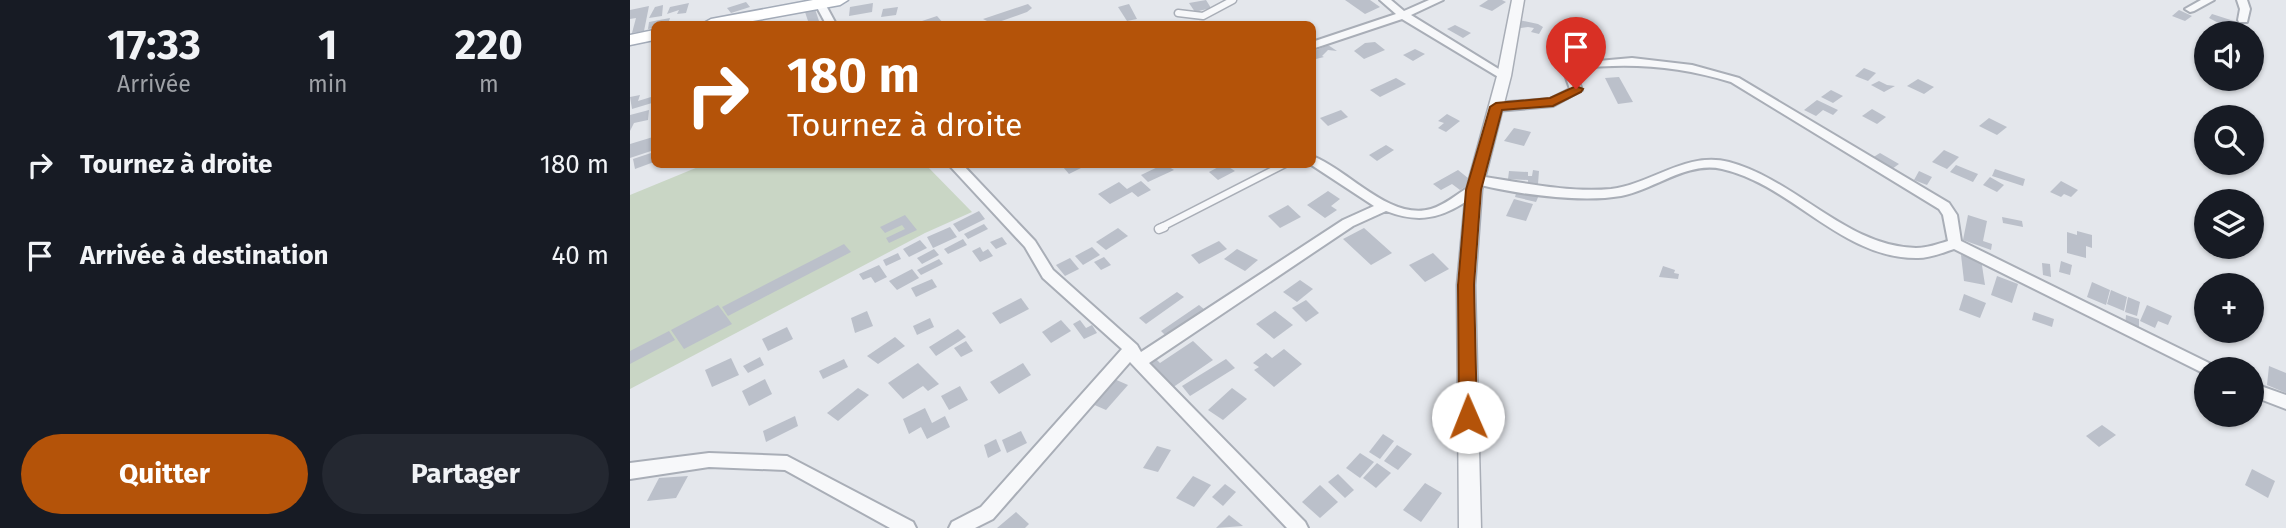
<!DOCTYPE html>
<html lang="fr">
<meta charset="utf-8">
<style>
body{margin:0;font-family:"Fira Sans",sans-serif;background:#242831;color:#f1f3f6;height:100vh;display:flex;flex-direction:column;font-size:26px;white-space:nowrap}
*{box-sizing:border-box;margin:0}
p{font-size:23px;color:#9ea1a6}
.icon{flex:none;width:38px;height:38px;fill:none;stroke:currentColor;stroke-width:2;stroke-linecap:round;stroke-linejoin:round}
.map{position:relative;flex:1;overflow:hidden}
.drawer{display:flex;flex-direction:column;background:#171b24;width:630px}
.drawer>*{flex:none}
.hud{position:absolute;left:21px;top:21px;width:665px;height:147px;border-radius:10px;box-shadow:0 2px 5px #0004;background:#b45309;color:#fff;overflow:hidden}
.buttons{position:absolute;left:1564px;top:21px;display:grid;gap:14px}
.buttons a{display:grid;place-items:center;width:70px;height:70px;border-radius:50%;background:#171b24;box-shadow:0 2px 5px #0004;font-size:35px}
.pin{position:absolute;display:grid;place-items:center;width:60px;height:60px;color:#fff;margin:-72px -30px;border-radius:50% 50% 50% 0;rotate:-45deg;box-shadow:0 0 7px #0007}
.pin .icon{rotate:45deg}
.me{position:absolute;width:77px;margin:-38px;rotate:359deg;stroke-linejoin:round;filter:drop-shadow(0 0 5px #0008)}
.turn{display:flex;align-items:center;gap:24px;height:147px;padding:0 21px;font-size:32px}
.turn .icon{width:91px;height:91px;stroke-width:2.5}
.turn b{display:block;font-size:49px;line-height:60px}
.eta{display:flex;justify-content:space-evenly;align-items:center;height:119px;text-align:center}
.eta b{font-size:42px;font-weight:700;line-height:49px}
.button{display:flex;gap:14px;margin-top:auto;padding:14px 21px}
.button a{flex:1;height:80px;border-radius:42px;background:#b45309;color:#fff;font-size:28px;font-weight:700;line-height:80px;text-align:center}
.button a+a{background:#242831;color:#f1f3f6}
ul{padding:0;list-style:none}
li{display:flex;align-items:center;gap:21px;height:91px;padding:0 21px}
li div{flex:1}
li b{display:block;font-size:26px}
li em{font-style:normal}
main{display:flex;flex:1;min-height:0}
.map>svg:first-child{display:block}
</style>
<main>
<section class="drawer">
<div class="eta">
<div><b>17:33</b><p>Arrivée</p></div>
<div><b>1</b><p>min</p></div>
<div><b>220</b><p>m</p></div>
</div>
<ul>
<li><svg class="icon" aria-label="right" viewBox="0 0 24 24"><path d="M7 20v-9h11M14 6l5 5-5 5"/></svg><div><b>Tournez à droite</b></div><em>180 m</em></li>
<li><svg class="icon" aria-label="arrive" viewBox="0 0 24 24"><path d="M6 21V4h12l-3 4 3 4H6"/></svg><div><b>Arrivée à destination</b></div><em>40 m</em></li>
</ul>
<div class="button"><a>Quitter</a><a>Partager</a></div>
</section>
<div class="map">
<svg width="1656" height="528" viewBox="0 0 1656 528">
<rect width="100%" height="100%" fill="#e4e7ec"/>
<polygon fill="#c9d6c5" points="295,164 342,212 295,233 0,389 0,195 73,165"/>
<g fill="#bbc0ca">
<polygon points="576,0 581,8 565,12 559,3"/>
<polygon points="715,0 740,0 750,7 735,14"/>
<polygon points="858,0 872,0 876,2 862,11 849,6"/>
<polygon points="116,2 120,7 101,13 97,8"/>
<polygon points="59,3 56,13 47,14 49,10 37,14 40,7"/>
<polygon points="243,3 242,12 219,16 220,7"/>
<polygon points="398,4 402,8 397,12 363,24 353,19"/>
<polygon points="499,4 507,19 497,21 488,7"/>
<polygon points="33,5 32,16 19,18 25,7"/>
<polygon points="19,6 14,31 2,33 6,18 0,19 0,10"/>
<polygon points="268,7 266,15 251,17 253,9"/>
<polygon points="185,9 190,24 179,24 175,12"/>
<polygon points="1549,10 1562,16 1555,21 1542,16"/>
<polygon points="1582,14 1607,22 1602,30 1579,18"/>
<polygon points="307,16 314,24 295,24 292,21"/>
<polygon points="40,18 38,24 24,24 24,28 18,29 19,22"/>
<polygon points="889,20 908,24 913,27 909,34 901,32 904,28 898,27 884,29"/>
<polygon points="825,25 841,33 833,38 817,29"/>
<polygon points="745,42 755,50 734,59 724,51 735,43"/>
<polygon points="698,45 707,51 698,50 692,56 694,57 682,60 682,52"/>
<polygon points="785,49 795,54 783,61 773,55"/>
<polygon points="1234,68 1246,73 1238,81 1225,76"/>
<polygon points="989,77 1003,102 988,104 975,78"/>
<polygon points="766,78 776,84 750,97 740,90"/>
<polygon points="1288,79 1304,87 1294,94 1277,86"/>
<polygon points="1249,81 1257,85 1265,86 1254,92 1241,85"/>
<polygon points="1201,90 1213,96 1203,103 1191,97"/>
<polygon points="10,95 8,101 21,97 22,103 2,109 0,97"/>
<polygon points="1187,100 1208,110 1203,115 1193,110 1186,116 1174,110"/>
<polygon points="1242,109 1256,117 1247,124 1232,116"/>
<polygon points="19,110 18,120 4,123 0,131 0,115"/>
<polygon points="711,110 718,117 698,126 690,118"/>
<polygon points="817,114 830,121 816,132 808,128 814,123 808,121"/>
<polygon points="1359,118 1377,127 1367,135 1349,126"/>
<polygon points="884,128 901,132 894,146 874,141"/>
<polygon points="23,137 24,150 0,158 0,144"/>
<polygon points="756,145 764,150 747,161 739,155"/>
<polygon points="1314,150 1329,157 1317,169 1302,162"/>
<polygon points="24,152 24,162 5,169 3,159"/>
<polygon points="1250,153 1269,164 1262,169 1242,158"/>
<polygon points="437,164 459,164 439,174 433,167"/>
<polygon points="534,164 544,170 518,182 511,175"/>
<polygon points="594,164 605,171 588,180 579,172"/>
<polygon points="1326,165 1348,174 1343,182 1320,172"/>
<polygon points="1365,169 1395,179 1393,186 1362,176"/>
<polygon points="828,170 843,182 830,190 822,184 811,190 803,184"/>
<polygon points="903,170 909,171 908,184 898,184 898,180 878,179 879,171 898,172 898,176 902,176"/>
<polygon points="1289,171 1302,177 1297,185 1284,180"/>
<polygon points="1360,177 1374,185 1367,192 1353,185"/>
<polygon points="511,181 521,190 508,197 502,192 480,204 468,194 489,182 497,189"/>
<polygon points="1431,181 1448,190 1441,197 1434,194 1431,197 1420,192"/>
<polygon points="887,190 909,195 906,202 885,197"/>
<polygon points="698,191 710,199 701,206 707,210 695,218 677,205"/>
<polygon points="884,199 903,204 896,221 876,216"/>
<polygon points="658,205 671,217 650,228 638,216"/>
<polygon points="349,211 355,219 329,232 323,224"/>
<polygon points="275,215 287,230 259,243 256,238 275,229 272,225 255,233 250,227"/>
<polygon points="1338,215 1357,221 1353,241 1362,244 1361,250 1333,240"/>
<polygon points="1372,217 1392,221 1393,227 1373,223"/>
<polygon points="354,224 358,229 338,239 334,234"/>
<polygon points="320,227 327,237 303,248 297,237"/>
<polygon points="488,228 498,236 476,250 466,242"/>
<polygon points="734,228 762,253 741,265 713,239"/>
<polygon points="1447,231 1462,235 1462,248 1456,246 1456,258 1437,253 1437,232 1447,235"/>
<polygon points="372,237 377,244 366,249 360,242"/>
<polygon points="333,239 337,245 318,254 314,249"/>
<polygon points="290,240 297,248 279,257 273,249"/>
<polygon points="589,241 597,249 569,264 561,255"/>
<polygon points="214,244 221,252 98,316 92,307"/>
<polygon points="350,247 353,252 358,249 363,256 350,262 342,251"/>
<polygon points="462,247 470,255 453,265 445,256"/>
<polygon points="304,249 309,255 292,264 287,258"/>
<polygon points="607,249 628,260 615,271 594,259"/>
<polygon points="268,253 271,259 256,266 253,260"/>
<polygon points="803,253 819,269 795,282 779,265"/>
<polygon points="1331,255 1351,259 1355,285 1334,281"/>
<polygon points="474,257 481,265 471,270 464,262"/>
<polygon points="440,258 449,269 435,276 426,265"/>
<polygon points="309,259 313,264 291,275 287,270"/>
<polygon points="1431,261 1442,265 1440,275 1429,272"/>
<polygon points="1412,263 1420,264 1421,277 1413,275"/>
<polygon points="249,265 257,277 245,283 241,277 233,280 229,274"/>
<polygon points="1033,266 1045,270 1044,273 1049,274 1048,279 1029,277"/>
<polygon points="282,269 289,278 267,290 259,281"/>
<polygon points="1367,276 1388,284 1382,303 1361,295"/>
<polygon points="302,279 307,287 286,297 281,288"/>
<polygon points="670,280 683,289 667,302 653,292"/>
<polygon points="1462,282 1480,290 1476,305 1457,297"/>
<polygon points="1481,290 1497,297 1494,311 1477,304"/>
<polygon points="547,292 554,297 516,324 509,318"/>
<polygon points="1334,294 1356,303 1350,318 1329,310"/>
<polygon points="1498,297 1510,302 1507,316 1495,312"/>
<polygon points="391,298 399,309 370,324 362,313"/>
<polygon points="676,300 689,313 676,322 662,308"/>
<polygon points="88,305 102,324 54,349 41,330"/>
<polygon points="569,305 575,310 536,336 531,331"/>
<polygon points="1517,305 1542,316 1538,325 1528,321 1525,328 1510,321"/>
<polygon points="237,311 243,326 225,333 221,318"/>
<polygon points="645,311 663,325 644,339 626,324"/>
<polygon points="1404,312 1424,319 1422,327 1402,320"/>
<polygon points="1496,315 1509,319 1509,332 1495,328"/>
<polygon points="300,318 304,327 287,335 283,326"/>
<polygon points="431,320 441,331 421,343 412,332"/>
<polygon points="450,320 456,328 462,325 467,333 454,339 443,324"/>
<polygon points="157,327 163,339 138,351 132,339"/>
<polygon points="328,329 336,337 306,356 299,347"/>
<polygon points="39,331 45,340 0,364 0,351"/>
<polygon points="265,337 275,346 248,364 237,356"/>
<polygon points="336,341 343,351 331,357 324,348"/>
<polygon points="563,341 583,360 539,390 514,364 524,357 530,363"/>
<polygon points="654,349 672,364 644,387 624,370 629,367 623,363 636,353 642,358"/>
<polygon points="130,357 134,365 118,373 113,366"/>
<polygon points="101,358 109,375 82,387 75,370"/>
<polygon points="214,359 218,367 193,379 189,371"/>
<polygon points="596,359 605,368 560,396 552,386"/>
<polygon points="288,363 309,384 298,391 293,386 273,399 258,383"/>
<polygon points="393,363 401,375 369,394 360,382"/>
<polygon points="1639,366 1656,373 1656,393 1637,385"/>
<polygon points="482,378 498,385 476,410 460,403"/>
<polygon points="135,379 142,394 119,406 112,391"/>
<polygon points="330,386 338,400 319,410 311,396"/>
<polygon points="228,388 239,395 208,421 197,413"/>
<polygon points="602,388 617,399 593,420 578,410"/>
<polygon points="295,408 302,423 315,416 320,427 297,439 291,427 279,434 273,419"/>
<polygon points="165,416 168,426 136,442 133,431"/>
<polygon points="1472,425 1486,435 1469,447 1456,436"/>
<polygon points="391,431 397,443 377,453 372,440"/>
<polygon points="753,434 764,441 750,459 739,452"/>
<polygon points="366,439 371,451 358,458 354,445"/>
<polygon points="767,445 782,454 768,470 754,461"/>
<polygon points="527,446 541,450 528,472 513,468"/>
<polygon points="730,453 744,462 730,478 716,468"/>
<polygon points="747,463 761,473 746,488 733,478"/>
<polygon points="1622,469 1645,481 1638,498 1615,485"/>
<polygon points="708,474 724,490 715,498 698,482"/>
<polygon points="58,476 46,498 17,501 29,478"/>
<polygon points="563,476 581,485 564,507 546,498"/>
<polygon points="795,483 812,493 791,522 773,510"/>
<polygon points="595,484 606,492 593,506 582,497"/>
<polygon points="690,485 708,502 690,518 672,502"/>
<polygon points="386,512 399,524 395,528 367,528"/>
<polygon points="599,515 613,526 586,528"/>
</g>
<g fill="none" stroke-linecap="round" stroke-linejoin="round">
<g stroke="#a9aeb7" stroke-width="9">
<g id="service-far1">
<polyline points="548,13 573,16 603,0"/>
<polyline points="530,228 655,164"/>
</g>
</g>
<g stroke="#a9aeb7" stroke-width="11">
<polyline id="service" points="529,229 534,227"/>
</g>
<g stroke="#a9aeb7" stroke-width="4">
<g id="minor">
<polygon points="183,0 193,0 206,24 196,24"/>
<polygon points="750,0 761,0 774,11 799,0 813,0 781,15 880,76 874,79 870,78 772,19 682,49 682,42 766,14"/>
<polygon points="1571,0 1584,0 1564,11 1560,12 1555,9"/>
<polygon points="1607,0 1617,0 1620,9 1617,22 1609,22 1608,20 1610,9"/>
<path d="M1002 58 1062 65 1109 78 1319 203 1327 215 1331 241 1583 365 1586 369H1577V375L1573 373 1324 249C1312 253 1300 258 1288 258 1211 259 1163 185 1092 169 1057 161 1024 190 991 196 950 203 884 194 843 183L842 180 843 177 848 176C891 182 937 193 981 189 1022 184 1056 151 1099 162 1166 180 1217 247 1286 248 1297 248 1308 244 1318 241L1313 215 1309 209 1101 82C1049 66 999 62 944 69L952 90 923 106 866 111 860 107 866 103 920 99 940 89 932 66 934 64Z"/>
<path d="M682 156C718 169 759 221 801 209 815 205 827 194 839 187L844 186 850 190C845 196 839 199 832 204 806 220 785 222 756 211L723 226 519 363 675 522 678 528H657L500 362 363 519 345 528H319L322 522 351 507 492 349 413 278 395 247 318 164H332L405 241 423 270 507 345 511 352 713 220 744 206 680 164H682Z"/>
<polygon points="1622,383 1656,395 1656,409 1622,396"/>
<polygon points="79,453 157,456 283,522 286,528 260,528 155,470 79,467 0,479 0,463"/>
</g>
</g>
<g stroke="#a9aeb7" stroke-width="3">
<polygon id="tertiary" points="882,0 894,0 881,76 852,190 845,285 851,528 829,528 827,285 836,190 867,76"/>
</g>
<g stroke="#a3abb8" stroke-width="3">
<g id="primary">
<polygon points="183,0 218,0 210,5 106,24 72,24 81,19"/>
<polygon points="24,30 24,40 0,45 0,35"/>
</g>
</g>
<use href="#service-far1" stroke="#f7f8fa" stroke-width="6"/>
<use href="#service" stroke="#f7f8fa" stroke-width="8"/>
<use href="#minor" fill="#f7f8fa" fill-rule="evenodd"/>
<use href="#tertiary" fill="#f7f8fa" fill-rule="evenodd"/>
<use href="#primary" fill="#fff" fill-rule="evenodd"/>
</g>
<polygon fill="#b45309" stroke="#753606" stroke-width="2" points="946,86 953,89 951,92 923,106 872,110 851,190 844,285 847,417 844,422 831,422 829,417 828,285 836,190 860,107 866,103 920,98"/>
</svg>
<div class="buttons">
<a><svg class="icon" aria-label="sound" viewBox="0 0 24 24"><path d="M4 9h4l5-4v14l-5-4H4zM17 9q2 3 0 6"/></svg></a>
<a><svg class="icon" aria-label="search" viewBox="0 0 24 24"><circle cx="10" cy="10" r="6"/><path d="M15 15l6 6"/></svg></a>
<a><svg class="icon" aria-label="layers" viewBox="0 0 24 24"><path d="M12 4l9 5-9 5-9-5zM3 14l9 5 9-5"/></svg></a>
<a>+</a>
<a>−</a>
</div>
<div class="pin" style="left:946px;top:89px;background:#d93025"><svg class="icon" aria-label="arrive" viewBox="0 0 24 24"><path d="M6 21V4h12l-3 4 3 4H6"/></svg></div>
<svg class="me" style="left:838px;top:417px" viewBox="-20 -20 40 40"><circle r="19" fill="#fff"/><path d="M0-13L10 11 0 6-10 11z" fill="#b45309"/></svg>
<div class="hud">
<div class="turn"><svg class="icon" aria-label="right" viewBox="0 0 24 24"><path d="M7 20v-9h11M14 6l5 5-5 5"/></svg><div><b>180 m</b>Tournez à droite</div></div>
</div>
</div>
</main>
